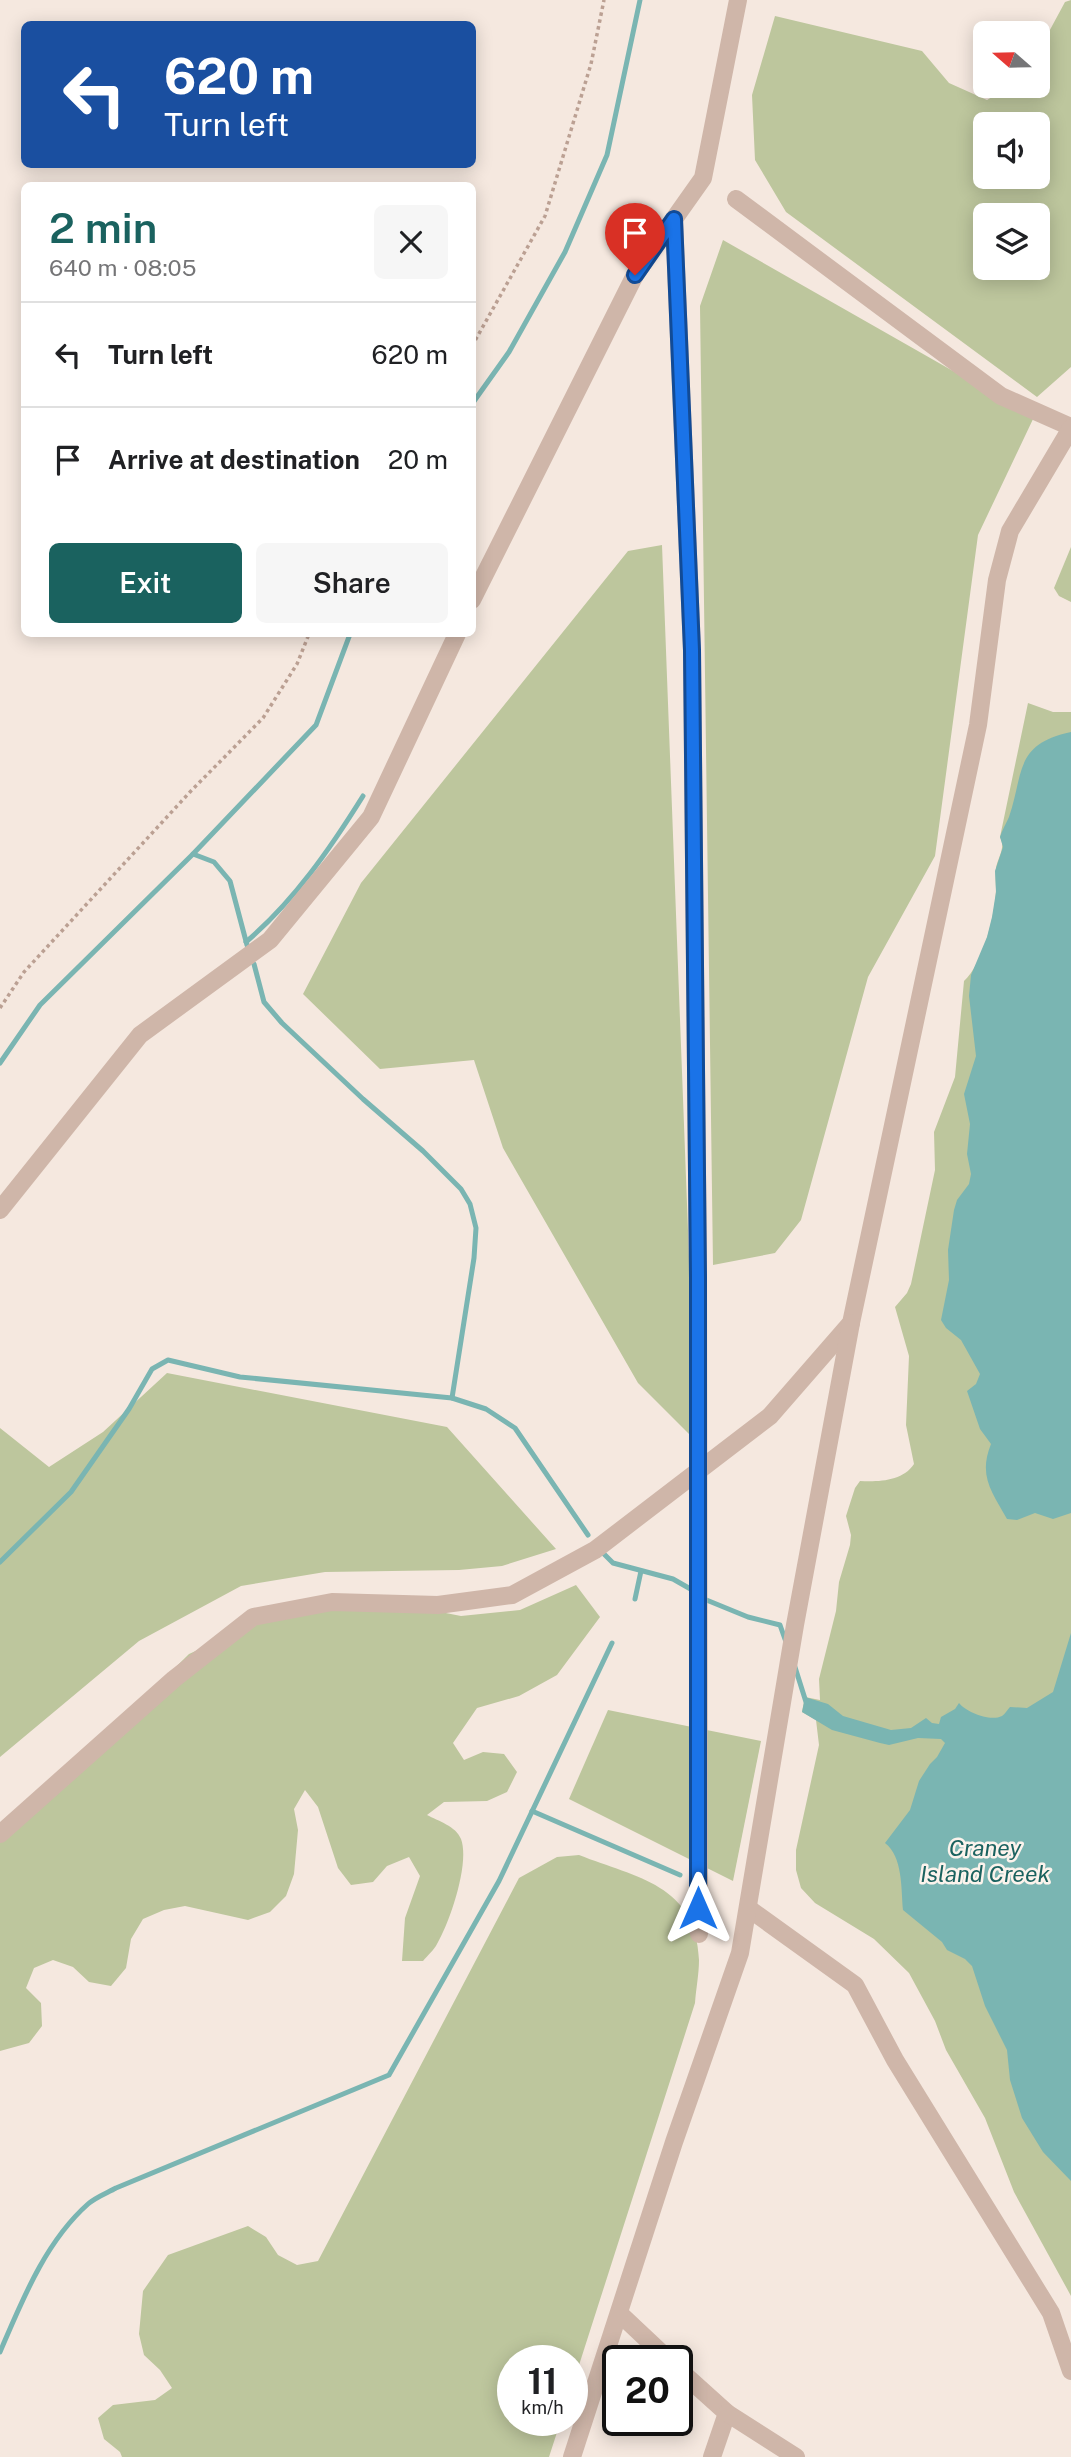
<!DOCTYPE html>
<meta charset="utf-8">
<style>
body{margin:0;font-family:"Public Sans",sans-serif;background:#f6f6f6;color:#202124;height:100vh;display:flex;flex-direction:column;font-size:26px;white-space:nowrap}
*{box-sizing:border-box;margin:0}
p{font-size:23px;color:#757577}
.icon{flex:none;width:38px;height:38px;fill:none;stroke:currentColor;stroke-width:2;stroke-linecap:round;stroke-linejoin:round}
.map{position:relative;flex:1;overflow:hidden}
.drawer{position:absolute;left:21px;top:182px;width:455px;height:455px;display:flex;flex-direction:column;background:#fff;border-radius:10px;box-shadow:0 4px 18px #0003}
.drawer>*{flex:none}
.guide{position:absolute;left:21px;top:21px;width:455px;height:147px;border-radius:10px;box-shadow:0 4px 18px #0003;background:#1a4fa0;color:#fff;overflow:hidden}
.needle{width:46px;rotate:290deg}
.fabs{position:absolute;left:973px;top:21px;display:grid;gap:14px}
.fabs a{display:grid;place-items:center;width:77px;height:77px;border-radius:10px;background:#fff;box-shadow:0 4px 18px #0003;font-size:35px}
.speed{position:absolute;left:497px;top:2345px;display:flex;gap:14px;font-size:35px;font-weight:700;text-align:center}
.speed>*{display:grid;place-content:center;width:91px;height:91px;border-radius:50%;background:#fff;box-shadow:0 4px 18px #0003;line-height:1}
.speed small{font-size:18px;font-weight:400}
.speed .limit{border:4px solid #111;border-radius:10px;background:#fff;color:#111}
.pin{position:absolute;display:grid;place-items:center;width:60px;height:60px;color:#fff;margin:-72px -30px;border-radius:50% 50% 50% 0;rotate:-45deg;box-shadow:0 0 7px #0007}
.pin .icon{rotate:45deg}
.me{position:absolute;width:77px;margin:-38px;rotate:0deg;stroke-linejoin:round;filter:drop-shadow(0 0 5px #0008)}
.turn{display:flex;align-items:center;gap:24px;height:147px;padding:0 28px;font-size:32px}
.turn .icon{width:91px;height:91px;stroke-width:2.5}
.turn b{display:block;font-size:49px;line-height:60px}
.round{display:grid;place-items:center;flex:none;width:74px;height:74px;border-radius:10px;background:#f6f6f6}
.overview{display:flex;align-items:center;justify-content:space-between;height:119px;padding:0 28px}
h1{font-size:42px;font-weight:600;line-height:52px;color:#1a625f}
.primary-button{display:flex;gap:14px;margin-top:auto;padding:14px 28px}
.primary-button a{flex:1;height:80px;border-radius:10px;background:#1a625f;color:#fff;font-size:28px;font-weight:600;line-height:80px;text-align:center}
.primary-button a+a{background:#f6f6f6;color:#202124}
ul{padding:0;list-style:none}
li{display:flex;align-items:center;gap:21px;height:105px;padding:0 28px;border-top:2px solid #e0e0e0}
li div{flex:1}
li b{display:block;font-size:26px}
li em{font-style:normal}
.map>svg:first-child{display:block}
</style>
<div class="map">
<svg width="1071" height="2457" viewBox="0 0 1071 2457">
<rect width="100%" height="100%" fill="#f5e8df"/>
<g fill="#bdc69d" fill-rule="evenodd">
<path d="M1071 0V367L1037 397 786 212 755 160 752 95 775 16 922 51 949 83 987 100 1010 86H1038V52L1065 2ZM1038 124V177H985V124ZM1038 215V268H985V215Z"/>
<polygon points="723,240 1034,417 978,535 935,856 868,977 801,1220 775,1253 713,1265 700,306"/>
<polygon points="662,545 696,1441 638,1383 503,1148 474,1060 380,1069 303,994 361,883 628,551"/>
<polygon points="1071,547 1071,602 1059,596 1054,588"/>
<path d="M1028 703 1053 712H1071V2296L1014 2192 985 2118 946 2050 935 2021 909 1973 874 1939 815 1903 801 1888 796 1870V1850L819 1745 816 1720 802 1712 805 1697 820 1700 819 1679 836 1611 839 1582 850 1545 851 1535 846 1516 855 1488 860 1481C879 1482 903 1481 914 1464L906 1425 909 1356 895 1307 907 1293 911 1284 935 1170 934 1132 955 1077 964 981C983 964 995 916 996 890 996 883 995 875 996 868 998 857 1006 848 1000 837Z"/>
<polygon points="167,1373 447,1427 556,1549 502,1566 459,1570 325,1572 241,1586 139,1641 0,1757 0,1428 49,1467 103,1432"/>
<path d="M576 1585 600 1617 557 1675 519 1696 477 1708 453 1743 464 1760 483 1752 504 1754 517 1772 507 1792 487 1801 444 1802 427 1815C438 1821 456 1826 461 1839 470 1863 450 1922 437 1944 434 1950 428 1955 423 1961H402L405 1918 420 1876 409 1857 387 1866 373 1882 351 1885 338 1868 318 1807 305 1790 294 1809 298 1830 294 1874 286 1896 270 1912 248 1920 185 1906 164 1910 143 1919 131 1939 126 1968 111 1986 89 1982 73 1967 53 1960 34 1968 26 1988 41 2003 42 2026 29 2043 0 2051V1841L189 1654 255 1624 314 1608 400 1604 461 1616 520 1610Z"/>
<polygon points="608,1710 761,1741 733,1881 569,1799"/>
<path d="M579 1855C637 1878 696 1884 699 1960 699 1974 696 1989 695 2003L572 2387V2361H513V2420H561L549 2457H122L120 2452 104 2439 98 2418 113 2405 155 2400 172 2388 160 2370 144 2355 139 2334 143 2291 168 2255 248 2226 266 2237 278 2255 297 2265 318 2261 519 1878 557 1857Z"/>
</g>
<g fill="#7ab5b2">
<path d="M1071 732V1513L1053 1519 1035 1513 1017 1520 1007 1519C992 1492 978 1476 991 1444L980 1429 967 1391 976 1384 980 1374 961 1340 946 1328 941 1320 949 1280 948 1250 954 1210 957 1200 969 1184 971 1174 967 1154 970 1124 964 1094 976 1056 969 996 971 975 987 937 992 917 996 892 995 871 1003 847 1000 837C1002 830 1006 824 1009 817 1024 773 1014 744 1071 732Z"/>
<path d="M1071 1633V2181L1043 2152 1022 2118 1010 2080 1007 2050 985 2006 972 1966 965 1959 947 1950 942 1942 903 1910C901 1888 903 1857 885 1843L910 1810 919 1781 930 1764 937 1757 945 1743 941 1739 918 1738 889 1745 880 1743 832 1730 802 1712 805 1697 828 1704 843 1716 891 1730 911 1728 926 1718 932 1723 939 1724 941 1717 955 1709 959 1703C966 1712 990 1722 1002 1716 1005 1714 1007 1710 1010 1707L1027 1708 1053 1692Z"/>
</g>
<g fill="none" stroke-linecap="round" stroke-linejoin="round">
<g stroke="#7ab5b2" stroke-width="5">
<polyline points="472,404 509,352 565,252 607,155 640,0"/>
<polyline points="193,854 214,862 230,881 247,945"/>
<path d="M246 942C294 901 330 849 363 796"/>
<polyline points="254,964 264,1002 282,1023 363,1099 423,1151 461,1189 470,1204 476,1228 474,1258 452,1398"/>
<polyline points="0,1063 40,1005 193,854 316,725 350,634"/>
<polyline points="604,1554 613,1563 673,1579 694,1591"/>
<polyline points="0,1562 71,1492 129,1409 152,1369 168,1360 240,1377 452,1398 486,1409 515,1428 588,1535"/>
<polyline points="635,1599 641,1571"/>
<polyline points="704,1599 748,1617 780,1625 786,1642"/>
<polyline points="794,1664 806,1702"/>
<polyline points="532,1811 680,1875"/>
<path d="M0 2352C22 2301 45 2242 88 2204 96 2197 107 2193 116 2188L389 2075 499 1881 612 1643"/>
</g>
<g stroke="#bba093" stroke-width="3.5" stroke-dasharray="3.5 3.5" stroke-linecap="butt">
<polyline points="472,346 545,216 591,64 604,0"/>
<polyline points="0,1008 24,972 190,792 263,718 297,664 309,634"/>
</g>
<g stroke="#cfb6a9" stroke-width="18">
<polyline points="736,199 1001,396 1071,427"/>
<polyline points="472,600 635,275 674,219"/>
<polyline points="0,1210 140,1035 270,940 371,817 457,634"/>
<polyline points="0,1834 174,1679 253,1617 332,1602 438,1605 512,1595 595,1550 770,1416 851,1323 978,725 997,580 1010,531 1071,428"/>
<polyline points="748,1908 855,1985 895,2060 1051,2313 1071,2371"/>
<polyline points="699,1934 698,1277 692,650 674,219 703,178 738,0"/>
<polyline points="620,2314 670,2361"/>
<polyline points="677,2368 727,2413 712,2457"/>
<polyline points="727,2413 796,2457"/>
<polyline points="572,2457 674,2142 740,1953 795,1625 851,1323"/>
</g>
</g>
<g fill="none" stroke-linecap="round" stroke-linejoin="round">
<g stroke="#114b97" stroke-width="18">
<polyline id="route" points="635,275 674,219 692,650 698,1277 698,1908"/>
</g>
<use href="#route" stroke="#1a73e8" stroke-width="12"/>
</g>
<g text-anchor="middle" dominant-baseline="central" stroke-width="5" stroke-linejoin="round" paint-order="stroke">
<g font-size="23" font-style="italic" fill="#1a625f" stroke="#fcf3ec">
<text x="985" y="1847">Craney<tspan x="985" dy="26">Island Creek</tspan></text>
</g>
</g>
</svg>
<div class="fabs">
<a><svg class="needle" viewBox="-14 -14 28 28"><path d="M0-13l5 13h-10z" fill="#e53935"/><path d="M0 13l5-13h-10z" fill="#757577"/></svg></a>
<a><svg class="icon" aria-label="sound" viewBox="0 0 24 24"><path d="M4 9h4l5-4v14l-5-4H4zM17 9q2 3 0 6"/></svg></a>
<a><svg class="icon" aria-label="layers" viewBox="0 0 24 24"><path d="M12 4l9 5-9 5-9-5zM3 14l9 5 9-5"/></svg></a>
</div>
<div class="speed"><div>11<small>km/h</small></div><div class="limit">20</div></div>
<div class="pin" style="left:635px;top:275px;background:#d93025"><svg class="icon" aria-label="arrive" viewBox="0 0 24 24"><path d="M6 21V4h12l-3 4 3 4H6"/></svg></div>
<svg class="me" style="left:698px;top:1908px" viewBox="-20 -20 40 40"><path d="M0-17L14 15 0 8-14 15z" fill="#1a73e8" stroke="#fff" stroke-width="4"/></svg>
<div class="guide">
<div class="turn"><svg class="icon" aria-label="left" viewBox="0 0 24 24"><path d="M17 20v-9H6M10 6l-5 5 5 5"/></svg><div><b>620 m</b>Turn left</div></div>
</div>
<section class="drawer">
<div class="overview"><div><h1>2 min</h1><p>640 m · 08:05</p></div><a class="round"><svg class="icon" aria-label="close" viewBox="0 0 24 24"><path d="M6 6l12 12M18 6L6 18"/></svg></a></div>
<ul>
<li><svg class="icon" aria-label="left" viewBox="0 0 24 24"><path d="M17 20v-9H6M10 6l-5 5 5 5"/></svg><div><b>Turn left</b></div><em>620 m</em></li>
<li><svg class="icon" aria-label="arrive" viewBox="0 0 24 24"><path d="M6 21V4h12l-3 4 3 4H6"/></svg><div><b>Arrive at destination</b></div><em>20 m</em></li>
</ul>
<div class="primary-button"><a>Exit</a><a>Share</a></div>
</section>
</div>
